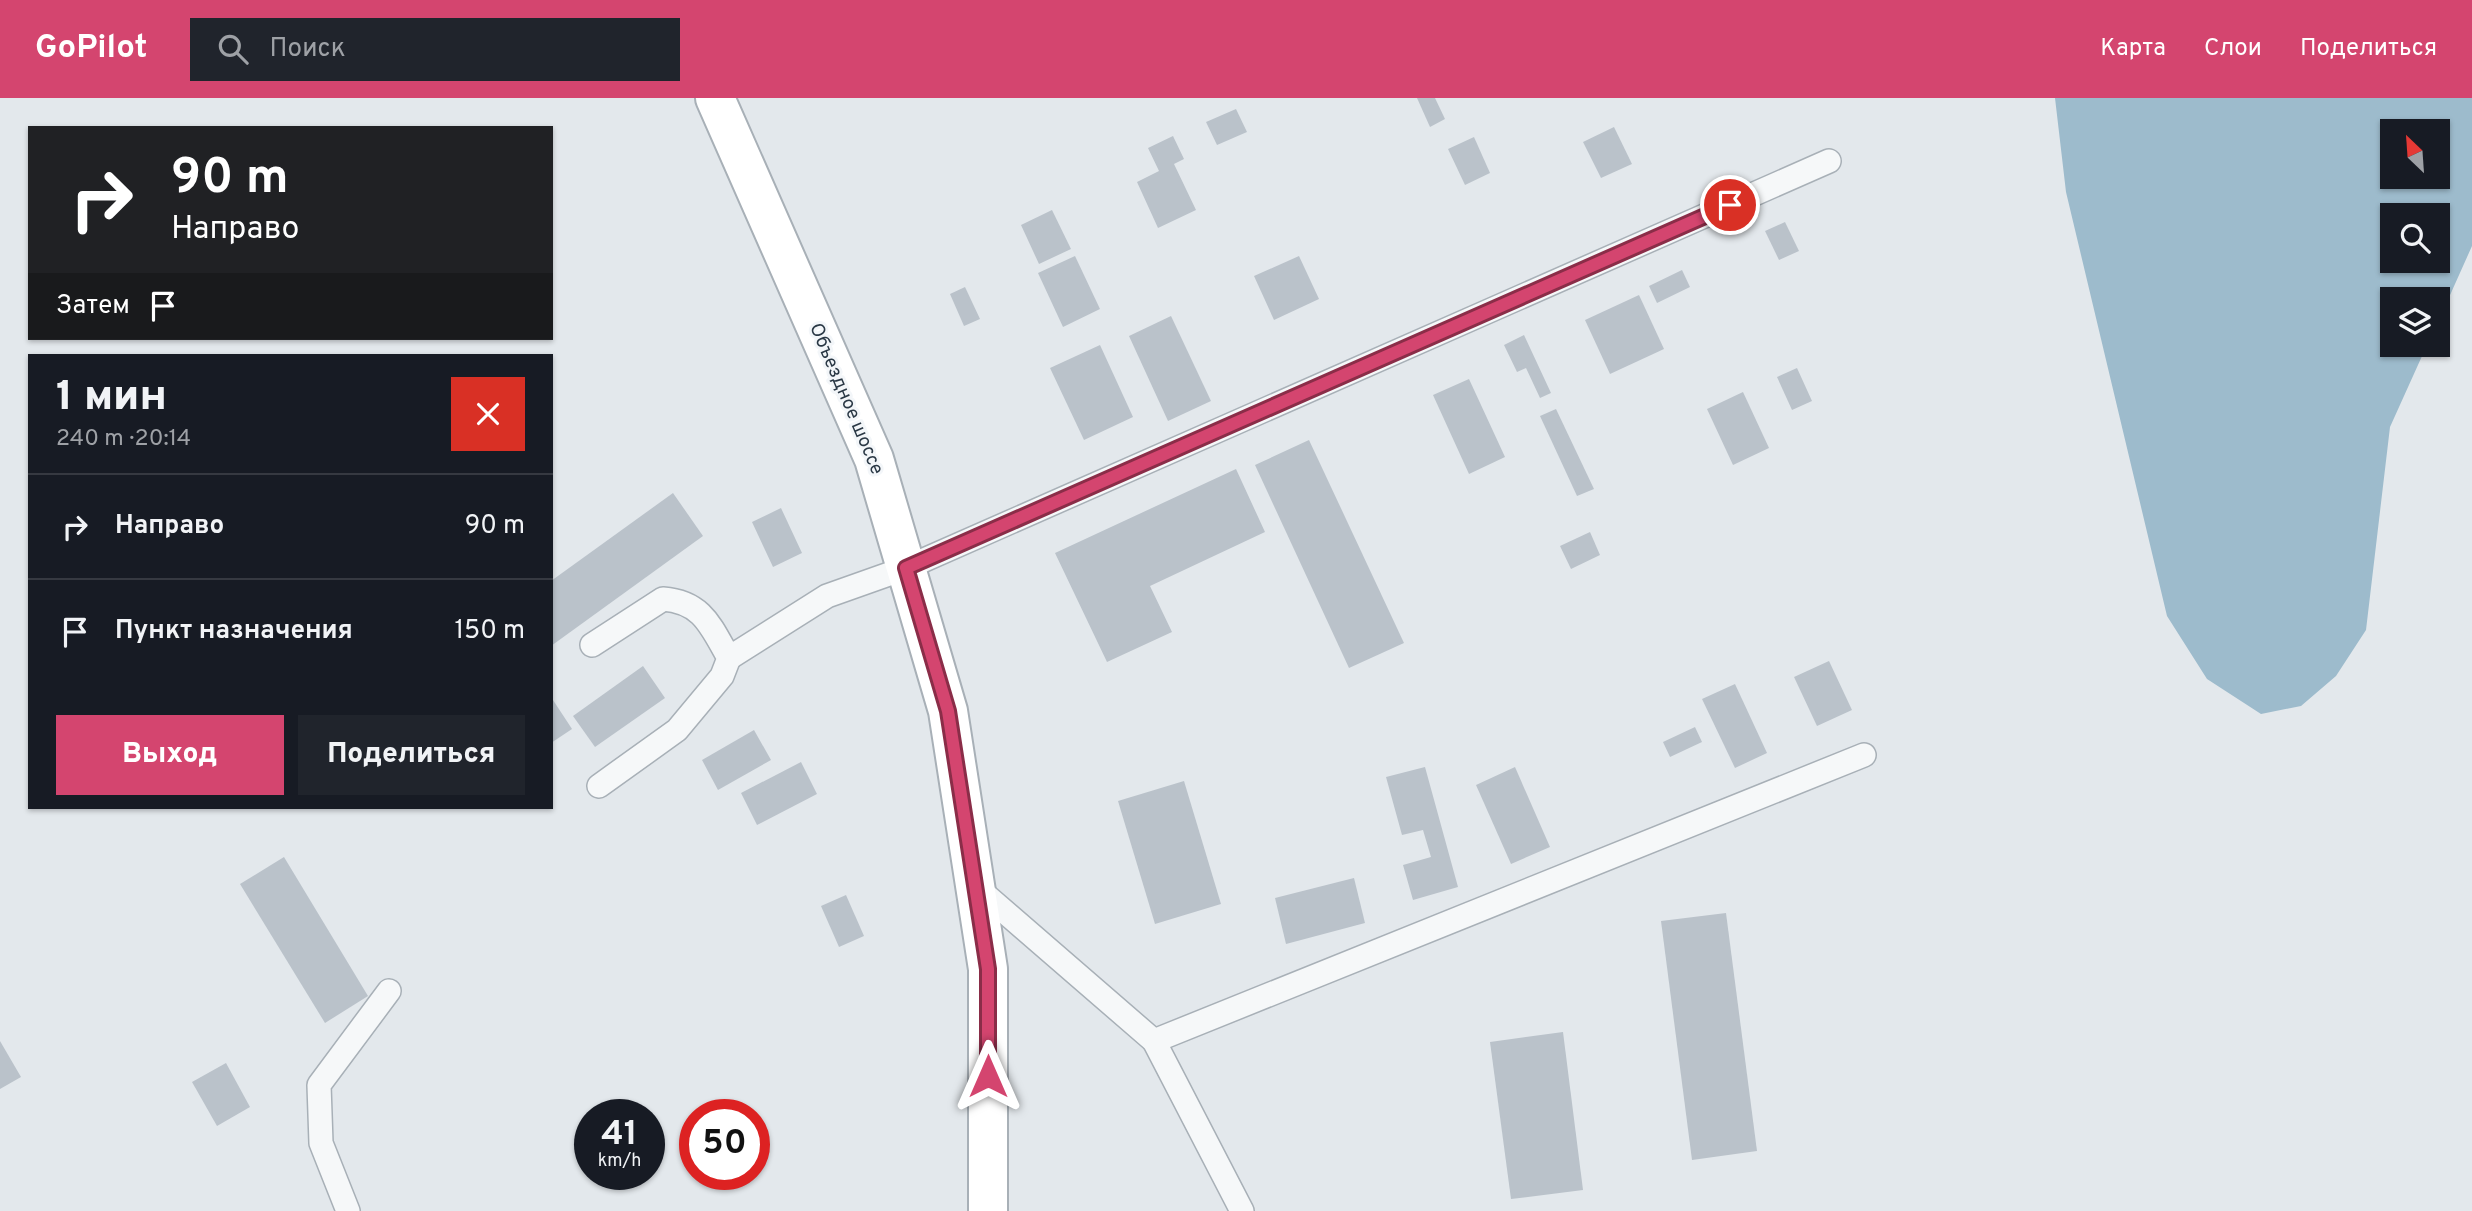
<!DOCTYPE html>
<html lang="ru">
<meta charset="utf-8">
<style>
body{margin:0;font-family:Overpass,sans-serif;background:#20242c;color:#f1f3f6;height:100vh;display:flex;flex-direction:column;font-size:26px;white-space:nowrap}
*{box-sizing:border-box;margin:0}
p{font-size:23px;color:#9ea1a6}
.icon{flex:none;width:38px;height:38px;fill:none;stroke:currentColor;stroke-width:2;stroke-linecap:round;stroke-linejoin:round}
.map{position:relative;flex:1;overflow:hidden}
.drawer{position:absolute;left:28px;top:256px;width:525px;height:455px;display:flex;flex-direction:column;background:#171b24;border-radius:0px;box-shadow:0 2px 5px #0004}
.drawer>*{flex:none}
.top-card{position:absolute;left:28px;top:28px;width:525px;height:214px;border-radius:0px;box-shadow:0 2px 5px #0004;background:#202124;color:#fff;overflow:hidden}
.needle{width:46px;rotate:335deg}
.buttons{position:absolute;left:2380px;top:21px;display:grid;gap:14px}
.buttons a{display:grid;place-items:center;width:70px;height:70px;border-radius:0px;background:#171b24;box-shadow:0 2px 5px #0004;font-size:35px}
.speed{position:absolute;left:574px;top:1001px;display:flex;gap:14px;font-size:35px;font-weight:700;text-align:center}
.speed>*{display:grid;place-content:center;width:91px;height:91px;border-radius:50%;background:#171b24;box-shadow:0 2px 5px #0004;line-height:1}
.speed small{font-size:18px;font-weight:400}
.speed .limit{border:10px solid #d22;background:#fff;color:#111}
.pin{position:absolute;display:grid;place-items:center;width:60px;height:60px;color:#fff;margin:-30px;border:4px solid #fff;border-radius:50%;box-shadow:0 2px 7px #0007}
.me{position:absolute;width:77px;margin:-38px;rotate:0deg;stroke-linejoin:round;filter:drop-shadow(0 0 5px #0008)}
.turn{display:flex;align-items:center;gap:24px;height:147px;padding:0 28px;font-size:32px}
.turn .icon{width:91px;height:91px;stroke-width:2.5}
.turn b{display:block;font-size:49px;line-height:60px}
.then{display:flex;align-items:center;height:66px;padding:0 28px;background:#0003;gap:14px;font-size:26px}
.round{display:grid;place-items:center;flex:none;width:74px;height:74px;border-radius:0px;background:#20242c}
.headline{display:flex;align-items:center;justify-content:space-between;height:119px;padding:0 28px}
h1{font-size:42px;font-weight:800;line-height:52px}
.button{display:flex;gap:14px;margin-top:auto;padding:14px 28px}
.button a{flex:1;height:80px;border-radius:0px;background:#d4456f;color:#fff;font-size:28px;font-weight:800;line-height:80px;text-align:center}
.button a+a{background:#20242c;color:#f1f3f6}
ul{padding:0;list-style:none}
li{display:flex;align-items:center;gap:21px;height:105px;padding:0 28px;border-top:2px solid #363941}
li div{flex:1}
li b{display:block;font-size:26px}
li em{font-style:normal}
header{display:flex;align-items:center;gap:42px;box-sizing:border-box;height:98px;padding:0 35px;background:#d4456f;color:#fff}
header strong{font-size:33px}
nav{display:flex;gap:38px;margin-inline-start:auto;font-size:24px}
.search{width:490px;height:63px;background:#20242c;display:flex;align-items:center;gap:18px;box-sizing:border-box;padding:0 24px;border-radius:0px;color:#9ea1a6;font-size:26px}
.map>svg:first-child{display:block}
</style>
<header>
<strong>GoPilot</strong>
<div class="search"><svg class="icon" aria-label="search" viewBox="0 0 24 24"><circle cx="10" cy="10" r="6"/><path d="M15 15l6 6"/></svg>Поиск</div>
<nav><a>Карта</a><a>Слои</a><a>Поделиться</a></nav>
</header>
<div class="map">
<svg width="2472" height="1113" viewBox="0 0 2472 1113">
<rect width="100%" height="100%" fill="#e3e8ec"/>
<path fill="#9dbbcc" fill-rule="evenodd" d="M2055 0H2472V148L2438 224V201H2392V247H2427L2390 329 2366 532 2336 578 2301 608 2261 616 2207 581 2167 518 2066 94ZM2392 33H2438V79H2392ZM2392 117H2438V163H2392Z"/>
<g fill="#bac2ca">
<polygon points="1417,0 1435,0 1445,21 1430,29"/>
<polygon points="1236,11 1247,34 1217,47 1206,24"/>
<polygon points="1614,29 1632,66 1601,80 1583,44"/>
<polygon points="1173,38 1184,61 1174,66 1196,112 1158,130 1137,84 1159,73 1148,50"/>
<polygon points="1474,39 1490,75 1465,87 1448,51"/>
<polygon points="1052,112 1071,151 1039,166 1021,127"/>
<polygon points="1785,124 1799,153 1779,162 1765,133"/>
<polygon points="1075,158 1100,211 1063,229 1038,175"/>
<polygon points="1299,158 1319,201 1274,222 1254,178"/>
<polygon points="1682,172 1690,189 1657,205 1649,188"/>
<polygon points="965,189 980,221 964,228 950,196"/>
<polygon points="1639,197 1664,251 1610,276 1585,222"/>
<polygon points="1171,218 1211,303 1168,323 1129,238"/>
<polygon points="1524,237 1551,295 1540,300 1526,270 1517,274 1504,247"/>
<polygon points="1100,247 1133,319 1084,342 1050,270"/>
<polygon points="1797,270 1812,303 1792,312 1777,279"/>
<polygon points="1469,281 1505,359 1469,376 1433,297"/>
<polygon points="1743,294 1769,350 1733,367 1707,311"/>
<polygon points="1556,311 1594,391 1577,398 1540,318"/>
<polygon points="1309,342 1404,545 1349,570 1255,367"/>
<polygon points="1236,371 1265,434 1150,488 1172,534 1107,564 1055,455"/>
<polygon points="673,395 703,438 551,548 551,483"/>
<polygon points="781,410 802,455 773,469 752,424"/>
<polygon points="1590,434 1600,457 1571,471 1560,448"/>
<polygon points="1829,563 1852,612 1817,628 1794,579"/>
<polygon points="643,568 665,600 595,649 573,618"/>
<polygon points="1735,586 1767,655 1735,670 1702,601"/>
<polygon points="551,599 572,631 551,645"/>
<polygon points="1695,629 1702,644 1670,659 1663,644"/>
<polygon points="754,632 771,662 718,692 702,662"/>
<polygon points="801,664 817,696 757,727 741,695"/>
<polygon points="1425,669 1458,789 1413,802 1403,767 1431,759 1423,732 1402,737 1386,679"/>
<polygon points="1515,669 1550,749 1511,766 1476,687"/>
<polygon points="1184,683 1221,806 1155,826 1118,703"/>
<polygon points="284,759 368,898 325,925 240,786"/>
<polygon points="1354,780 1365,825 1286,846 1275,800"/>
<polygon points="846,797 864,838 839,849 821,808"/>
<polygon points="1726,815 1757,1053 1692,1062 1661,823"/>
<polygon points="1563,934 1583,1092 1511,1101 1490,944"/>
<polygon points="0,943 21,979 0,991"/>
<polygon points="226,965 250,1009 217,1028 192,984"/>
</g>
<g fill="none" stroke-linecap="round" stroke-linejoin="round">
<g stroke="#a8b0b7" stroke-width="26">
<g id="service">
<path d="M592 547 663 501C703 504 711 529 729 560L722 578 677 632 599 688"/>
<polyline points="729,560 827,498 906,470 1829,63"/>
<polyline points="975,788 1154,943 1864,657"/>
<polyline points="1154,943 1242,1113"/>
<polyline points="348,1113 321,1045 319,987 389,893"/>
</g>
</g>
<g stroke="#a8b0b7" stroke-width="42">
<polyline id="secondary" points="715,0 874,361 948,613 988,871 988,1113"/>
</g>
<use href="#service" stroke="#f6f8f9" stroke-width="23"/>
<use href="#secondary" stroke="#fff" stroke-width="38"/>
</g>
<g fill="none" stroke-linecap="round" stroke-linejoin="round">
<g stroke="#8a2d48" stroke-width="18">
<polyline id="route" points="988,978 988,871 948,613 906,470 1730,107"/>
</g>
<use href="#route" stroke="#d4456f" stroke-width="12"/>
</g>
<g text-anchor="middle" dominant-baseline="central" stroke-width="6" stroke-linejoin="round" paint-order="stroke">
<g font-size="19" fill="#2a3845" stroke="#f3f6f9">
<text transform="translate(846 301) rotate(67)">Объездное шоссе</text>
</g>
</g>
</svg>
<div class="buttons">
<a><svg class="needle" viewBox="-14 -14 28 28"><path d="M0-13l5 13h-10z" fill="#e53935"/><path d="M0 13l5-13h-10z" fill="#9ea1a6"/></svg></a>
<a><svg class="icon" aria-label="search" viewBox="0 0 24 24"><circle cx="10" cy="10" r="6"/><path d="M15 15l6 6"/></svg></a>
<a><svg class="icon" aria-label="layers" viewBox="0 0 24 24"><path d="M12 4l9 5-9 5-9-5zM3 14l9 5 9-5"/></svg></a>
</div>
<div class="speed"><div>41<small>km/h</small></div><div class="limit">50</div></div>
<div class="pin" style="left:1730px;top:107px;background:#d93025"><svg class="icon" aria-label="arrive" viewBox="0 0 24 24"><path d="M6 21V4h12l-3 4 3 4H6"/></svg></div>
<svg class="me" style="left:988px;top:978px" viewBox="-20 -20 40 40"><path d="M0-17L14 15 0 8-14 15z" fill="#d4456f" stroke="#fff" stroke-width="4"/></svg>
<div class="top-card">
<div class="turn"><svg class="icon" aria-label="right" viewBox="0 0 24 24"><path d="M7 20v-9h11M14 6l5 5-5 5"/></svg><div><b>90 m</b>Направо</div></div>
<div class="then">Затем<svg class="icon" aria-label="arrive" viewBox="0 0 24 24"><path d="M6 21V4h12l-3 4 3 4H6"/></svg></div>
</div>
<section class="drawer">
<div class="headline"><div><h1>1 мин</h1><p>240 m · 20:14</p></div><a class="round" style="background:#d93025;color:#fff"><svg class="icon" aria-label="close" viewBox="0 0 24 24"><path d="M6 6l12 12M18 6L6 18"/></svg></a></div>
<ul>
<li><svg class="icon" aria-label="right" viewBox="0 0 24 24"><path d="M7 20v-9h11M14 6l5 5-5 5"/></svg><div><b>Направо</b></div><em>90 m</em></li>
<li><svg class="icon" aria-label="arrive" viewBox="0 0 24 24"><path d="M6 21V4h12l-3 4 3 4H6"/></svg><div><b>Пункт назначения</b></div><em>150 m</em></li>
</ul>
<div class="button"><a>Выход</a><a>Поделиться</a></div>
</section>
</div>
